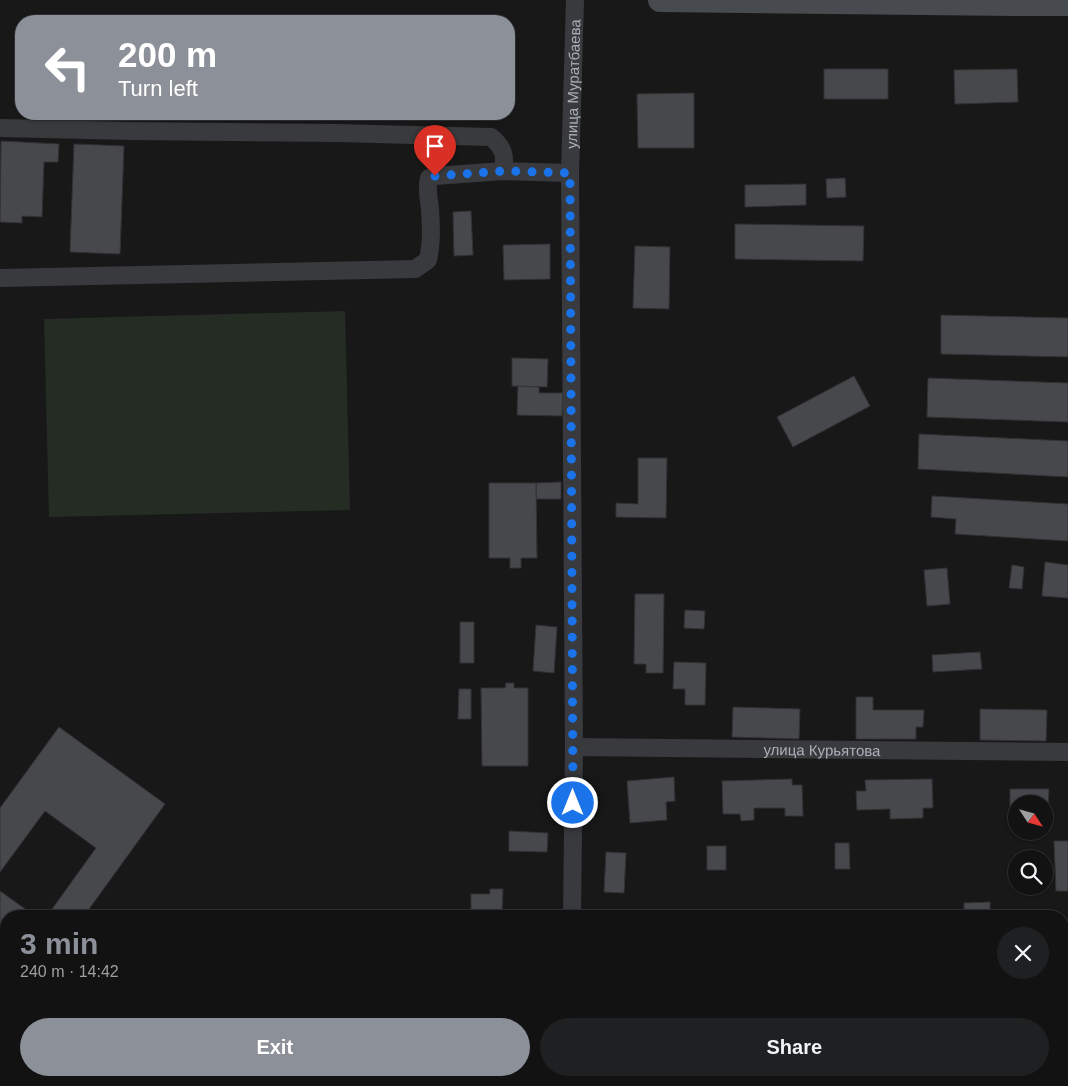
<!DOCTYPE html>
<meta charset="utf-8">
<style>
body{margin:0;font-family:Arial,sans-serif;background:#1f2021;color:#f1f3f6;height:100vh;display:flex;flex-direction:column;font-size:19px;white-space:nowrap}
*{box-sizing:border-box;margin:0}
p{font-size:16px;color:#9c9ea0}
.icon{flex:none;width:28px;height:28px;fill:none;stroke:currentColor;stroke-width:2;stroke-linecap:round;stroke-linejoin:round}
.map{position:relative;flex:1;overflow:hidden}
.details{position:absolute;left:0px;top:910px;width:1069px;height:176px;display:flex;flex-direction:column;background:#121213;border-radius:20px 20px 0 0;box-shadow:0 1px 4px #0004,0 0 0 1px #313233}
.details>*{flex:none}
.banner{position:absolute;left:15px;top:15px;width:500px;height:105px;border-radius:20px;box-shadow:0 1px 4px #0004,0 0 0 1px #313233;background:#8c9099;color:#fff;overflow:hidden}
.needle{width:32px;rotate:126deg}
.fabs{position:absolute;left:1008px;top:795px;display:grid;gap:10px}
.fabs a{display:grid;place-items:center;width:45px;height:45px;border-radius:50%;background:#121213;box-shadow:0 1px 4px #0004,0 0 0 1px #313233;font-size:25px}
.pin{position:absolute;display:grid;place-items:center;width:42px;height:42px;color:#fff;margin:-51px -21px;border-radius:50% 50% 50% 0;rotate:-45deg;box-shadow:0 0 5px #0007}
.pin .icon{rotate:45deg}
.me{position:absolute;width:55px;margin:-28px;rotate:0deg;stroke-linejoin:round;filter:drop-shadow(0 0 4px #0008)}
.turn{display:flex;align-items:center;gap:18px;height:105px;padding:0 20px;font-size:22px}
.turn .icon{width:65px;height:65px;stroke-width:2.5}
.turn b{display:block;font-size:35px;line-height:42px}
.round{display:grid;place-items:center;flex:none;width:52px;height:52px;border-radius:26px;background:#1f2021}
.overview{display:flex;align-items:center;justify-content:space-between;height:85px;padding:0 20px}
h1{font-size:30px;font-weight:700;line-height:38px;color:#8c9099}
.primary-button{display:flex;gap:10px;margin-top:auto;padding:10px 20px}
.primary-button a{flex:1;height:58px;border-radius:30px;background:#8c9099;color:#fff;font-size:20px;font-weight:700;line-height:58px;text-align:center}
.primary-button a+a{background:#1f2021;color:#f1f3f6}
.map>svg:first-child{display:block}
</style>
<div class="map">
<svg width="1068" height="1086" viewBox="0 0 1068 1086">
<rect width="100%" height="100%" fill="#181819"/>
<polygon fill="#242c24" points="345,311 350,510 49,517 44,319"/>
<g fill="#47484c" stroke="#323235">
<rect x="824" y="69" width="64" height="30"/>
<polygon points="1017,69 1018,102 955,104 954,70"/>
<polygon points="694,93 694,148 638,148 637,94"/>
<polygon points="1,141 59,144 58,162 44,162 42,217 22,216 22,223 0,222"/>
<polygon points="74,144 124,146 120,254 70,252"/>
<polygon points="845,178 846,197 827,198 826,179"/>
<polygon points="806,184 806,205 745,207 745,185"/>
<polygon points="471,211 473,255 454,256 453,212"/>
<polygon points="735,224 864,226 863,261 735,259"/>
<polygon points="550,244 550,279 504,280 503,245"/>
<polygon points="635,246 670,247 669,309 633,308"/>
<polygon points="941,315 1068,318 1068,357 941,354"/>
<polygon points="512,358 548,359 547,387 512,386"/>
<polygon points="854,376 870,406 793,447 777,417"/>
<polygon points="928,378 1068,383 1068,422 927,417"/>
<polygon points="518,386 539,387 539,393 563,393 562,416 517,415"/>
<polygon points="919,434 1068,441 1068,477 918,469"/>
<polygon points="638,458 667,458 666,518 616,517 616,503 638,504"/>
<polygon points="561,482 561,499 536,499 536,483"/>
<polygon points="489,483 536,483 537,558 521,558 521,568 510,568 510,558 489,558"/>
<polygon points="932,496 1068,504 1068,541 955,534 956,519 931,517"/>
<polygon points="1045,562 1068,565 1068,598 1042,596"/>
<polygon points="1012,565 1024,567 1022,589 1009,588"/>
<polygon points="947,568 950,604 927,606 924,570"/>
<polygon points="635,594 664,594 663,673 646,673 646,664 634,664"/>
<polygon points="685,610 705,611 704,629 684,628"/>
<rect x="460" y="622" width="14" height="41"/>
<polygon points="536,625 557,627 554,673 533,671"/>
<polygon points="980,652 982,669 933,672 932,655"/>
<polygon points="674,662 706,663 705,705 685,705 685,689 673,689"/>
<polygon points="506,683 514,683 514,688 528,688 528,766 482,766 481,688 505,688"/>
<polygon points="459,689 471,689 471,719 458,719"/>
<polygon points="856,697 873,697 873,710 924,710 923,727 916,727 916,739 856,739"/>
<polygon points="733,707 800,709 799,739 732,737"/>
<polygon points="980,709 1047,710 1046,741 980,740"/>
<polygon points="59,727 165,804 84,916 47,916 96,848 45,811 0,872 0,808"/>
<polygon points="674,777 675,801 666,802 667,820 630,823 627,781"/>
<polygon points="792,779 792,785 802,785 803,816 785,816 785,808 754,808 754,820 741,821 740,814 723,814 722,781"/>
<polygon points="932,779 933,808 923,808 923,818 890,819 890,809 857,810 856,791 866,791 865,780"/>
<polygon points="1010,789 1049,789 1048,812 1044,812 1044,804 1016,804 1016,812 1010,812"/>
<polygon points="509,831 548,833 547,852 509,851"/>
<polygon points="1054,841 1068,841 1068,891 1056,891"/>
<polygon points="835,843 849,843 850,869 835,869"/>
<rect x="707" y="846" width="19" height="24"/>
<polygon points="606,852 626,853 624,893 604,892"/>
<polygon points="490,889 503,889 502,912 521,912 521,916 471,916 471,894 490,894"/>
<polygon points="0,891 35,916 6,916 6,945 0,941"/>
<polygon points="990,902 990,916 964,916 964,903"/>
</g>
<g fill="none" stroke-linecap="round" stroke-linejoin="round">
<g stroke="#393a3e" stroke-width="18">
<path d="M0 128 131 131 338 133 491 137C503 147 506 155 503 171"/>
<path d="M0 278 415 269 428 260C432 241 431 228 430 209 429 198 426 189 429 178L435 176 503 171 570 173"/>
<path id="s1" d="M574 747 1068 752"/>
<path id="s2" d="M572 916 574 747 570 173 575 0"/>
<polyline points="0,1061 6,1061"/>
<polyline points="77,1080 77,1086"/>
<polyline points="296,1080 296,1086"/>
<polyline points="704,1080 760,1083 874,1086"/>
<polyline points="528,1086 528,1080"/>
</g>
<polyline stroke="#474a4e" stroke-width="24" points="660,0 1015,4 1068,4"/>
</g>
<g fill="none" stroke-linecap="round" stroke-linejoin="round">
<polyline stroke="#1a73e8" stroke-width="9" stroke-dasharray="0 16.2" points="435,176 504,171 570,173 573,803"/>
</g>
<g text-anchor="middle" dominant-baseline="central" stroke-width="4.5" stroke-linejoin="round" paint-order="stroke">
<g font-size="15" fill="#abb0b8" stroke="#131314">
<text stroke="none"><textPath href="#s2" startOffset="832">улица Муратбаева</textPath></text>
<text stroke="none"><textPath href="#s1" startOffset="248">улица Курьятова</textPath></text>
</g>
</g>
</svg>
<div class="fabs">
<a><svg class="needle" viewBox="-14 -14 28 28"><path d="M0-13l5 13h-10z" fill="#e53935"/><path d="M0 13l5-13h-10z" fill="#9c9ea0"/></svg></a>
<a><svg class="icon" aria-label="search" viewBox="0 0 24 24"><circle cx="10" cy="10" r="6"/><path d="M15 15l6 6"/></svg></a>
</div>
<div class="pin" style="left:435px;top:176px;background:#d93025"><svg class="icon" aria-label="arrive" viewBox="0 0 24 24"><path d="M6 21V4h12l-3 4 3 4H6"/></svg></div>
<svg class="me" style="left:573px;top:803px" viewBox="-20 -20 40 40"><circle r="17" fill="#1a73e8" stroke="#fff" stroke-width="3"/><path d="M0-11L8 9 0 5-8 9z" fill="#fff"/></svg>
<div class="banner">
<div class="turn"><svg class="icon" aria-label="left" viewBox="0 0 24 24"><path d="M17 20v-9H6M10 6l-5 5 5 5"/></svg><div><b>200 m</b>Turn left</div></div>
</div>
<section class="details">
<div class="overview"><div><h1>3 min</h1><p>240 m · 14:42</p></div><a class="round"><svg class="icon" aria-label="close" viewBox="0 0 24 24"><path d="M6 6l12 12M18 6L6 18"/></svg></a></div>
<div class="primary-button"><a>Exit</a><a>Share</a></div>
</section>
</div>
